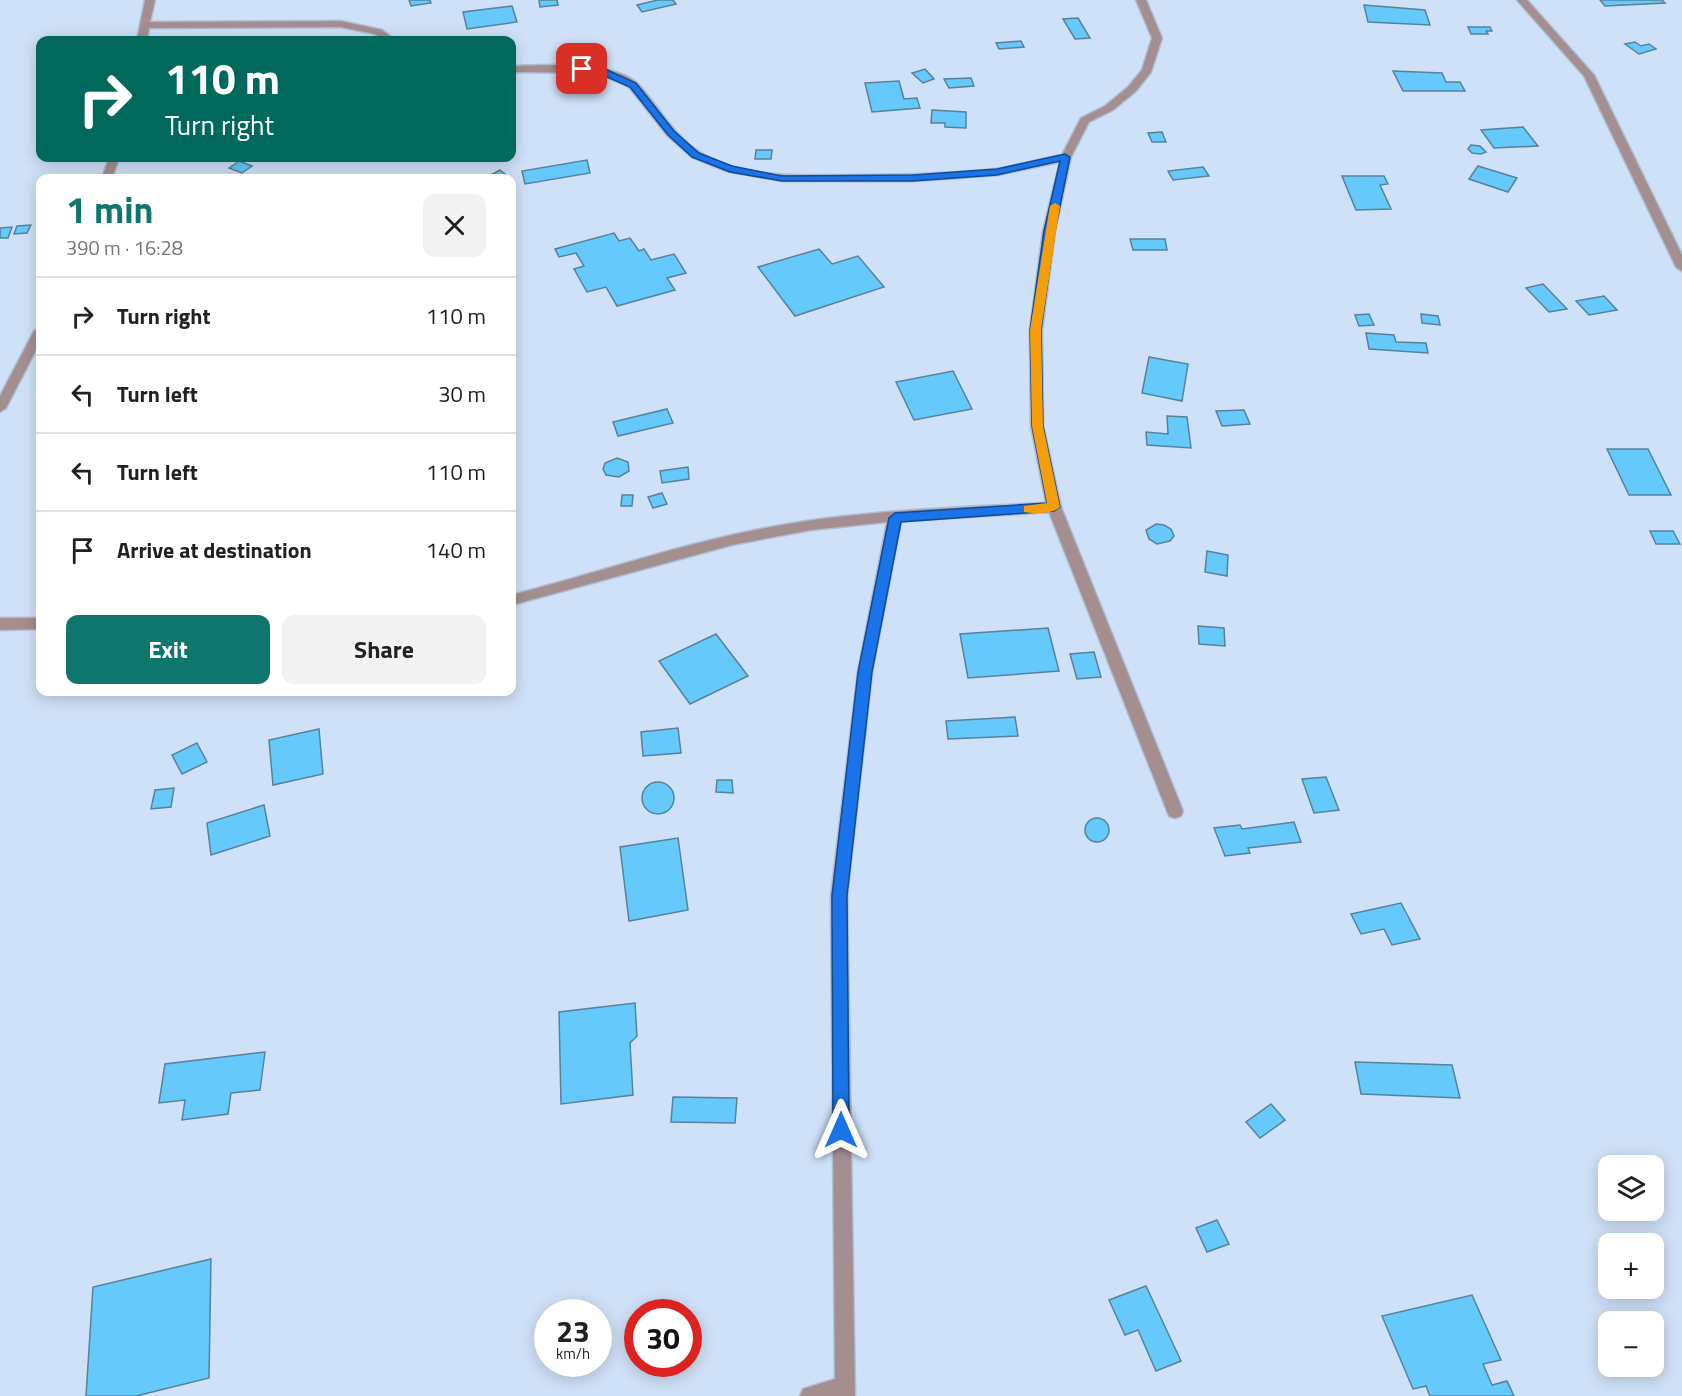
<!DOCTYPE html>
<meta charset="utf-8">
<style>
body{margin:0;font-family:"Titillium Web",sans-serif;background:#f2f2f2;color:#202124;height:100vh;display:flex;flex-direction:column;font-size:22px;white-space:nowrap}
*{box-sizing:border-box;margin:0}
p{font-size:20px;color:#757577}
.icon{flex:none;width:33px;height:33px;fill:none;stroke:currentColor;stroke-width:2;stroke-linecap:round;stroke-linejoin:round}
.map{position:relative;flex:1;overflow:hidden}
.details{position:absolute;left:36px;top:174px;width:480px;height:522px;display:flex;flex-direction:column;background:#fff;border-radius:12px;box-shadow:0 3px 15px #0003}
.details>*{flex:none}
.top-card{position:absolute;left:36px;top:36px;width:480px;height:126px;border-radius:12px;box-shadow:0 3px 15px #0003;background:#00695c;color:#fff;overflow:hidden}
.fabs{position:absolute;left:1598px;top:1155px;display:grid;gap:12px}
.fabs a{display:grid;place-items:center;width:66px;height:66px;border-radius:12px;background:#fff;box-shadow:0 3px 15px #0003;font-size:30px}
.speed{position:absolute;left:534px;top:1299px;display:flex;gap:12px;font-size:30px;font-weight:700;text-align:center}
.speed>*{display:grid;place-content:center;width:78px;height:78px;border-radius:50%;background:#fff;box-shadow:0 3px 15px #0003;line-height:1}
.speed small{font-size:15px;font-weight:400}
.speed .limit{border:9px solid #d22;background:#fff;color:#111}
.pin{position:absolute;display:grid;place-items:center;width:51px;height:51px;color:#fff;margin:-26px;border-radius:12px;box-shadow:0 3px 9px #0006}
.me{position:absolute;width:66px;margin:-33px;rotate:0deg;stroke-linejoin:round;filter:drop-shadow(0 0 4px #0008)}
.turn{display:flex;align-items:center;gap:21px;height:126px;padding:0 30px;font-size:27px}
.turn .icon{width:78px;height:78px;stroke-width:2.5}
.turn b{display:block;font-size:42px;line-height:51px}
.round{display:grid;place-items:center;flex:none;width:63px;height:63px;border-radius:12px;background:#f2f2f2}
.head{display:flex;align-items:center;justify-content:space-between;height:102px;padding:0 30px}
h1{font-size:36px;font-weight:700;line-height:45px;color:#0f766e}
.primary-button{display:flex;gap:12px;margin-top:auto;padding:12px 30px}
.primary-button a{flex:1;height:69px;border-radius:12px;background:#0f766e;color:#fff;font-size:24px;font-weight:700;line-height:69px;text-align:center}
.primary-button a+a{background:#f2f2f2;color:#202124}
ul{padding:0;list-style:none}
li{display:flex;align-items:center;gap:18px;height:78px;padding:0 30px;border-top:2px solid #e0e0e0}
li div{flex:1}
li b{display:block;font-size:22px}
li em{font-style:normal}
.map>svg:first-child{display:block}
</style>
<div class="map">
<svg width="1682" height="1396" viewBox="0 0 1682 1396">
<rect width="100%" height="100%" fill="#cfe1f8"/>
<g fill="#65c9fb" stroke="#56829a" stroke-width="1.5">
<polygon points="409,0 430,0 431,3 411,6"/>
<polygon points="539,0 557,0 558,5 540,7"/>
<polygon points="658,0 673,0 676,4 642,12 637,5"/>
<polygon points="1600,0 1662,0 1665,3 1605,6"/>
<polygon points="1364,5 1425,10 1430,25 1368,22"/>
<polygon points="512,6 517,22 467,29 463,12"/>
<polygon points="1078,18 1090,38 1075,39 1063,19"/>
<polygon points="1468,27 1490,27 1492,31 1486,31 1488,34 1471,34"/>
<polygon points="1021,41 1024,47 999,49 996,43"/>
<polygon points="1635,42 1641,46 1649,44 1656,49 1639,54 1625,44"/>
<polygon points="925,69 934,79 923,83 912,73"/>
<polygon points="1393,71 1442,73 1446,82 1460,82 1465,91 1403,91"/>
<polygon points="971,78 974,86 949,88 944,79"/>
<polygon points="899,81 904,99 917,98 920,108 872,112 865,83"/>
<polygon points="932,110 966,112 966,128 945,127 945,123 931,123"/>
<polygon points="1523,127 1538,146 1494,148 1481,130"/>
<polygon points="1162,132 1166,142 1152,142 1148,133"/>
<polygon points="1471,145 1480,146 1486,152 1481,154 1472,153 1468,149"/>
<polygon points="756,150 772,150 771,159 755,159"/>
<polygon points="587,160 590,173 525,184 522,171"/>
<polygon points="239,161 252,166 242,173 229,168"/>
<polygon points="1478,166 1517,178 1508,192 1469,179"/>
<polygon points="1203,167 1209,176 1173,180 1168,171"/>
<polygon points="500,170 510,178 487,177"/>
<polygon points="1342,176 1384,176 1388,184 1380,185 1391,209 1356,210"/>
<polygon points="31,225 27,233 14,234 17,226"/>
<polygon points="12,227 8,238 0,238 0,228"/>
<polygon points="614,233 619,241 630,238 639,251 644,249 651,260 674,254 686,273 667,278 675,290 617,306 606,287 587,292 574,269 584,266 576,253 559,257 555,249"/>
<polygon points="1130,239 1165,239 1167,250 1133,250"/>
<polygon points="819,249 832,264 858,256 884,287 795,316 758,267"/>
<polygon points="1543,284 1567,309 1549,312 1526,288"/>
<polygon points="1604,296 1617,310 1589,315 1576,301"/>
<polygon points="1369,314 1374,325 1359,326 1355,315"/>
<polygon points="1421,314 1438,316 1440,325 1422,323"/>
<polygon points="1366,333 1394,335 1396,342 1426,343 1428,353 1369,349"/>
<polygon points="1149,357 1188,364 1182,401 1142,393"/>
<polygon points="953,371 972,409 914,420 896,382"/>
<polygon points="667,409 673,423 618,436 613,422"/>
<polygon points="1244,410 1250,424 1222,426 1216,411"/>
<polygon points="1167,416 1187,417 1191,448 1147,445 1146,432 1168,434"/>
<polygon points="1607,449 1648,449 1671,495 1629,495"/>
<polygon points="617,458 628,462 629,471 619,477 606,475 603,469 605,463"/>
<polygon points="688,467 689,479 662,483 660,471"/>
<polygon points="662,493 667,504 653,508 648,497"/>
<polygon points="622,495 633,495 632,506 621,506"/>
<polygon points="1156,524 1164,525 1171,529 1174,536 1170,541 1157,544 1149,539 1146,530"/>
<polygon points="1650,531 1673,531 1680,544 1656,544"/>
<polygon points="1207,551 1228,555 1227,576 1205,572"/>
<polygon points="1198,626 1224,628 1225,646 1199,644"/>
<polygon points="1048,628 1059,671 968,678 960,634"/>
<polygon points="716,634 748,676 690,704 659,661"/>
<polygon points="1094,652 1101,677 1077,679 1070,654"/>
<polygon points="1015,717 1018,736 948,739 946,721"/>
<polygon points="678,728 681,753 643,756 641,732"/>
<polygon points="319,729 323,774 273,785 269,740"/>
<polygon points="197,743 207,762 182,774 172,755"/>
<polygon points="1326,777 1339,810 1314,813 1302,779"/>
<polygon points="717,780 732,780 733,793 716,792"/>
<circle cx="658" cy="798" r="16"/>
<polygon points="174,788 171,807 151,809 155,790"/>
<polygon points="264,805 270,836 211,855 207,823"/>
<circle cx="1097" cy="830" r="12"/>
<polygon points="1294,822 1301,842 1248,848 1250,853 1225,856 1214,828 1240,825 1242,829"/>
<polygon points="678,838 688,910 629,921 620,847"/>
<polygon points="1401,903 1420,939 1392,945 1384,929 1361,934 1351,914"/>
<polygon points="635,1003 637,1036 630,1043 633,1095 561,1104 559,1012"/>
<polygon points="265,1052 260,1090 231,1093 228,1114 182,1120 185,1100 159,1103 165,1064"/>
<polygon points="1355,1062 1452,1065 1460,1098 1361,1094"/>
<polygon points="673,1097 737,1098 735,1123 671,1122"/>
<polygon points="1271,1104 1285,1120 1260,1138 1246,1122"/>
<polygon points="1217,1220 1229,1244 1207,1252 1196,1228"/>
<polygon points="211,1259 209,1378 136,1396 86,1396 93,1287"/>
<polygon points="1146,1286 1181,1361 1156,1371 1138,1330 1125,1335 1109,1300"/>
<polygon points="1472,1295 1501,1360 1483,1364 1492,1385 1507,1381 1514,1396 1430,1396 1426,1386 1413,1389 1382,1316"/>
</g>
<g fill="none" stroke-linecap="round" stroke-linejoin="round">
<g stroke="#aebfd4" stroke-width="3">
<g id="minor">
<polygon points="145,0 155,0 150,22 341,21 382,30 395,40 384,40 375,34 341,27 149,28 147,40 137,40"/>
<path d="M1136 0H1146L1162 38 1151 72 1136 91 1113 110 1089 122 1071 157 1055 231 1042 330 1043 426 1061 507 1183 811 1181 816 1175 818 1169 816 1167 811 1049 512 901 521 872 672 847 896 855 1396H800L803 1389 835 1379 831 896 858 672 887 522 811 530 732 545 512 605V595C598 573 683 543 771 527 861 510 954 508 1046 503L1031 426 1030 330 1043 231 1060 162 997 175 913 181H782L726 171 692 157 667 135 629 87 598 73 512 72V66C544 65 615 60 639 85 659 107 674 136 699 152 741 180 807 175 855 175 902 175 949 174 995 169 1017 166 1040 159 1062 155L1081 118 1105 106 1128 87 1142 70 1152 38Z"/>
<polygon points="1517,0 1527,0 1594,75 1682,255 1682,271 1676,267 1584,76"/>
<polygon points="109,158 119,158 112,178 102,178"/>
<polygon points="40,327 40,342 6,408 0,412 0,396 34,331"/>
<polygon points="0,618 40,618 40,629 0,630"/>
</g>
</g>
<use href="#minor" fill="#a58e90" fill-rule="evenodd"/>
</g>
<polygon fill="#1a73e8" stroke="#114b97" stroke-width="1.5" points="579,67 603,68 636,83 674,131 699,153 732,166 782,176 913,175 997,169 1065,154 1070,157 1055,231 1041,330 1043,426 1060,507 1054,511 901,522 872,672 847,896 849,1130 847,1135 841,1138 835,1135 833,1130 832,896 858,672 889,518 895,513 1047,503 1032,426 1030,330 1044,231 1060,161 997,175 913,181 782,181 730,172 692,157 668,135 630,87 598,73 579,71"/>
<path fill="#f59e0b" d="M1055 203 1060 206 1041 330 1043 426 1060 507C1053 514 1034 514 1024 512V506L1047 503 1032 426 1030 330 1050 206Z"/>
</svg>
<div class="fabs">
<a><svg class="icon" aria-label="layers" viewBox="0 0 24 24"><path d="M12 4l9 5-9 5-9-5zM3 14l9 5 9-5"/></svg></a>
<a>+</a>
<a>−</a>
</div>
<div class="speed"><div>23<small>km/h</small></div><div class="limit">30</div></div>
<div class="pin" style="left:582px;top:69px;background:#d93025"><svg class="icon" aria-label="arrive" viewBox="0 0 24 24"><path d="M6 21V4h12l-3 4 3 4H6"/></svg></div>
<svg class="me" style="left:841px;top:1130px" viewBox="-20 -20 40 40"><path d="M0-17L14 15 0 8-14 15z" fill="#1a73e8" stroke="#fff" stroke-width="4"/></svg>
<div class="top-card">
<div class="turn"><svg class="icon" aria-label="right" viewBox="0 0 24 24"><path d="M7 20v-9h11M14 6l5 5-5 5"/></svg><div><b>110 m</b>Turn right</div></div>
</div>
<section class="details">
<div class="head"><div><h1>1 min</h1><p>390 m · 16:28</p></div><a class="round"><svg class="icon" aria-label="close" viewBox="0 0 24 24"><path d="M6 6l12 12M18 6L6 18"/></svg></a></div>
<ul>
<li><svg class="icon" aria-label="right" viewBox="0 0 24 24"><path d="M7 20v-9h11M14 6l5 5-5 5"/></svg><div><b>Turn right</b></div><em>110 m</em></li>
<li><svg class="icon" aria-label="left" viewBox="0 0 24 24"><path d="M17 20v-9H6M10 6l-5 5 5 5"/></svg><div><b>Turn left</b></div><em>30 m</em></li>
<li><svg class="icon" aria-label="left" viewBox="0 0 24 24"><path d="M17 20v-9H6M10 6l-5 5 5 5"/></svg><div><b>Turn left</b></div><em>110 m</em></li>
<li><svg class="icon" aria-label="arrive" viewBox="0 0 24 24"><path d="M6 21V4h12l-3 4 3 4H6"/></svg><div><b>Arrive at destination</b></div><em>140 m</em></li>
</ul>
<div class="primary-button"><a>Exit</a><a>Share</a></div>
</section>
</div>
